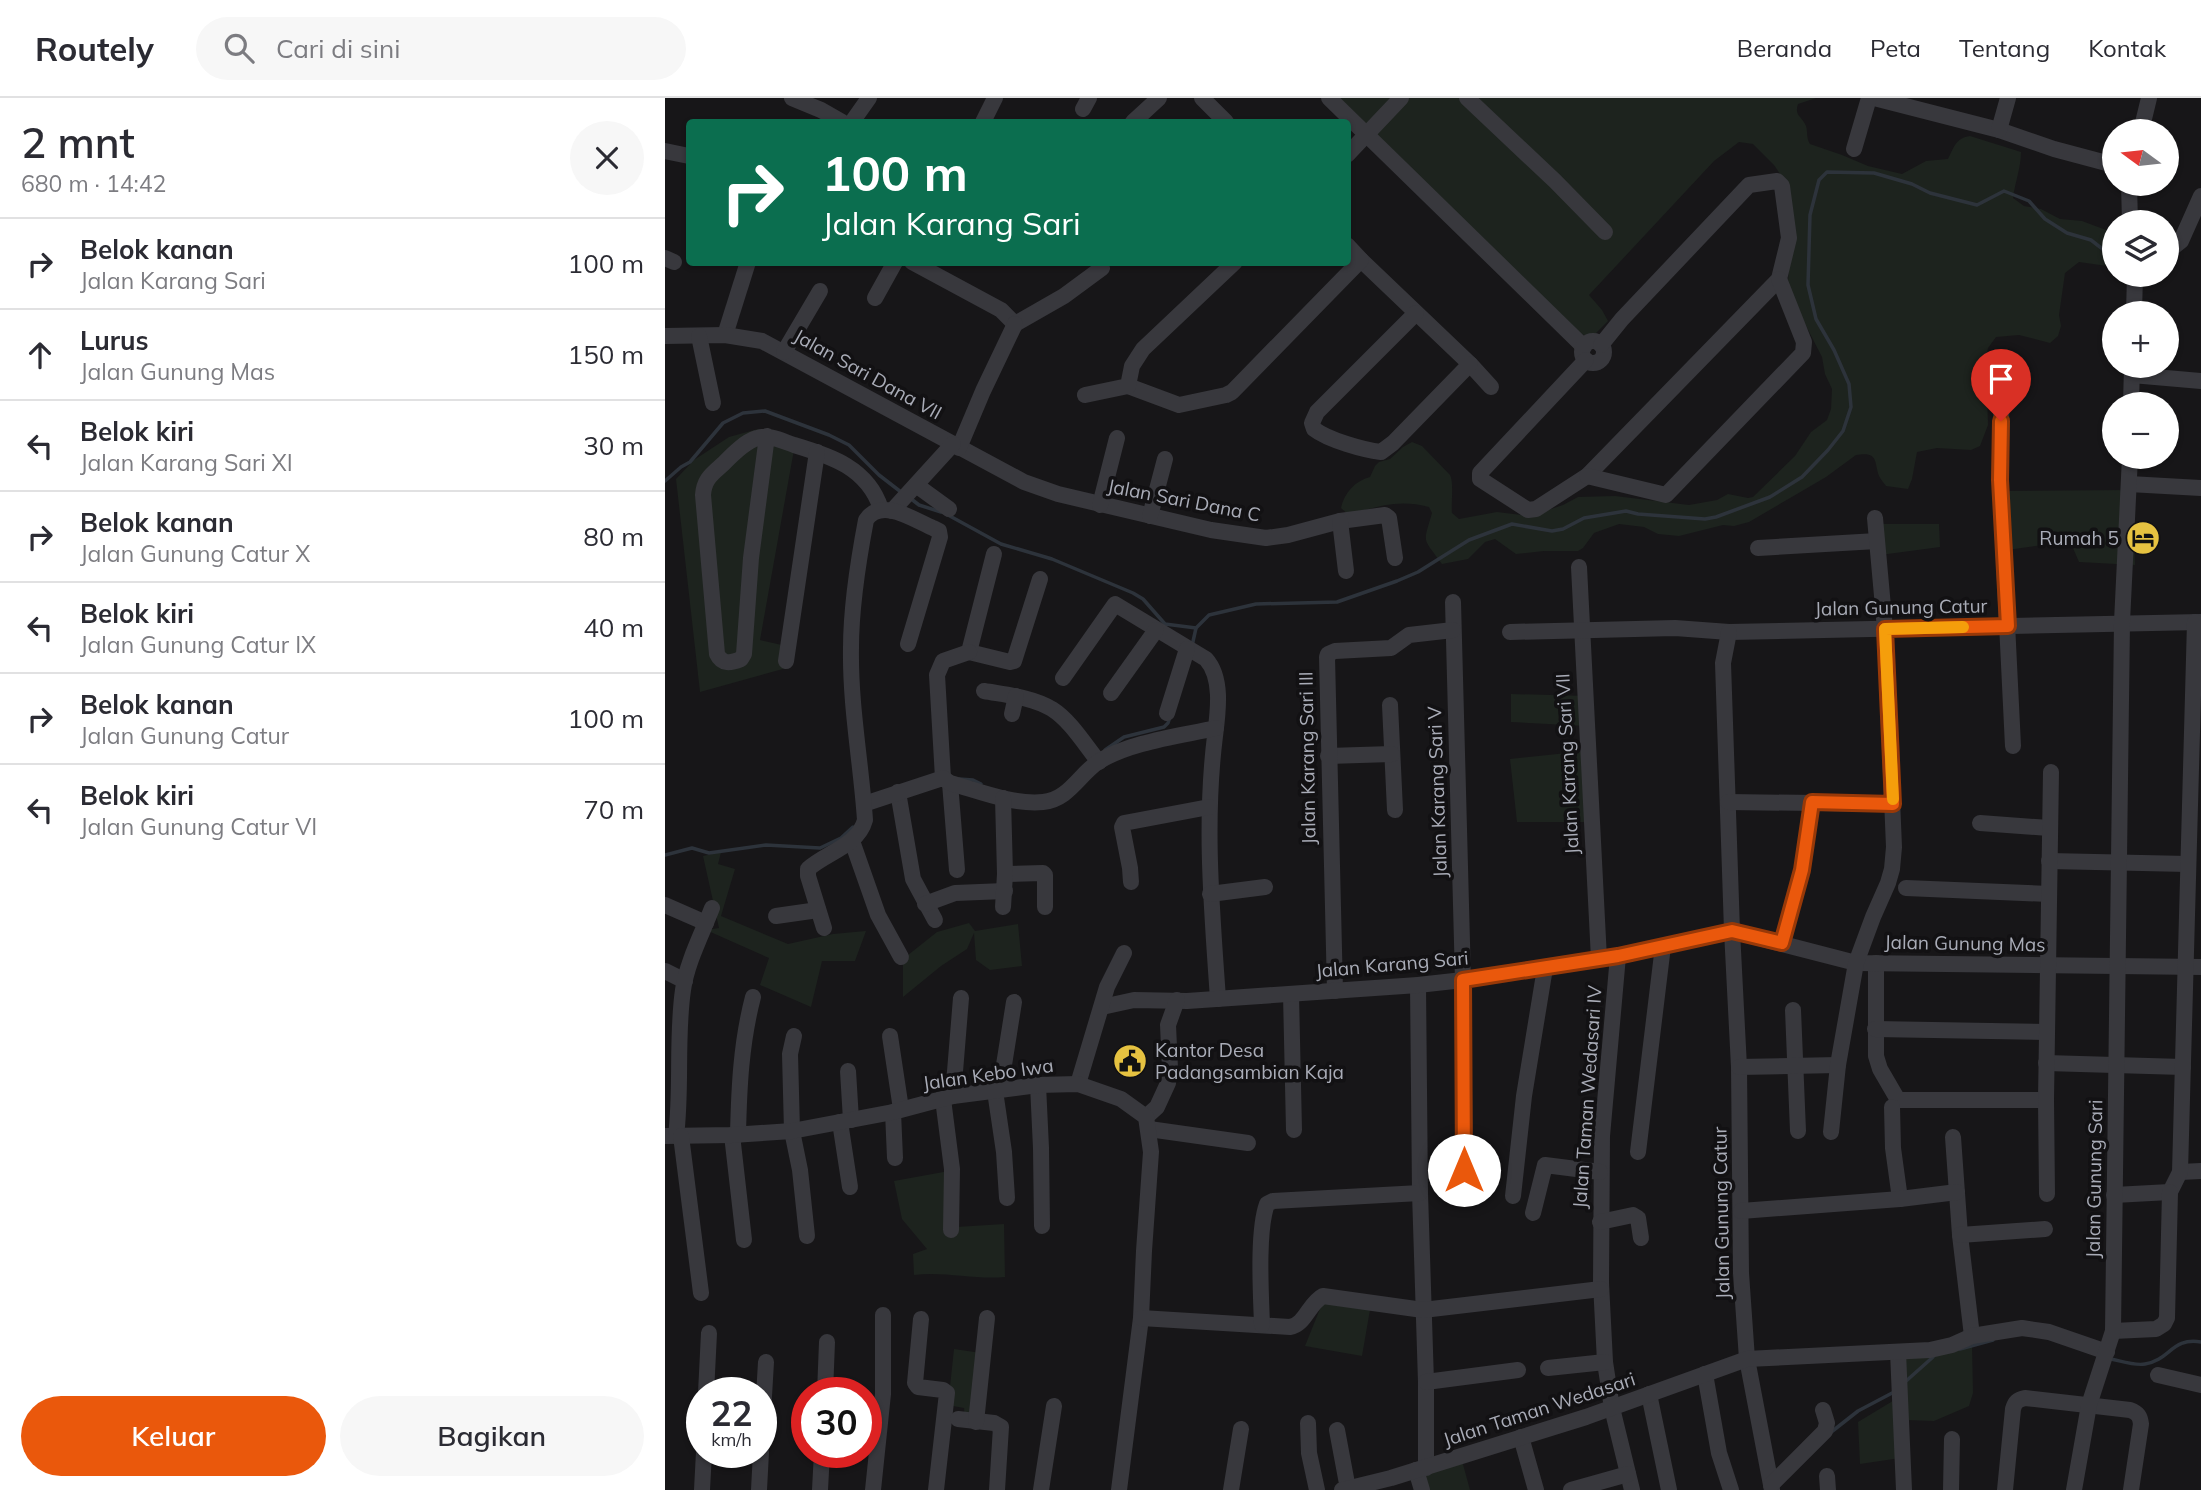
<!DOCTYPE html>
<html lang="id">
<meta charset="utf-8">
<style>
body{margin:0;font-family:Mulish,sans-serif;background:#f7f7f7;color:#2b2b33;height:100vh;display:flex;flex-direction:column;font-size:26px;white-space:nowrap}
*{box-sizing:border-box;margin:0}
p{font-size:23px;color:#7c7c81}
.icon{flex:none;width:38px;height:38px;fill:none;stroke:currentColor;stroke-width:2;stroke-linecap:round;stroke-linejoin:round}
.map{position:relative;flex:1;overflow:hidden}
.panel{display:flex;flex-direction:column;background:#fff;width:665px}
.panel>*{flex:none}
.guide{position:absolute;left:21px;top:21px;width:665px;height:147px;border-radius:7px;box-shadow:0 2px 5px #0004;background:#0b6e4f;color:#fff;overflow:hidden}
.needle{width:46px;rotate:285deg}
.buttons{position:absolute;left:1437px;top:21px;display:grid;gap:14px}
.buttons a{display:grid;place-items:center;width:77px;height:77px;border-radius:50%;background:#fff;box-shadow:0 2px 5px #0004;font-size:35px}
.speed{position:absolute;left:21px;top:1279px;display:flex;gap:14px;font-size:35px;font-weight:700;text-align:center}
.speed>*{display:grid;place-content:center;width:91px;height:91px;border-radius:50%;background:#fff;box-shadow:0 2px 5px #0004;line-height:1}
.speed small{font-size:18px;font-weight:400}
.speed .limit{border:10px solid #d22;background:#fff;color:#111}
.pin{position:absolute;display:grid;place-items:center;width:60px;height:60px;color:#fff;margin:-72px -30px;border-radius:50% 50% 50% 0;rotate:-45deg;box-shadow:0 0 7px #0007}
.pin .icon{rotate:45deg}
.me{position:absolute;width:77px;margin:-38px;rotate:0deg;stroke-linejoin:round;filter:drop-shadow(0 0 5px #0008)}
.turn{display:flex;align-items:center;gap:24px;height:147px;padding:0 21px;font-size:32px}
.turn .icon{width:91px;height:91px;stroke-width:2.5}
.turn b{display:block;font-size:49px;line-height:60px}
.round{display:grid;place-items:center;flex:none;width:74px;height:74px;border-radius:37px;background:#f7f7f7}
.headline{display:flex;align-items:center;justify-content:space-between;height:119px;padding:0 21px}
h1{font-size:42px;font-weight:600;line-height:52px}
.cta{display:flex;gap:14px;margin-top:auto;padding:14px 21px}
.cta a{flex:1;height:80px;border-radius:42px;background:#ea580c;color:#fff;font-size:28px;font-weight:600;line-height:80px;text-align:center}
.cta a+a{background:#f7f7f7;color:#2b2b33}
ul{padding:0;list-style:none}
li{display:flex;align-items:center;gap:21px;height:91px;padding:0 21px;border-top:2px solid #e1e1e2}
li div{flex:1}
li b{display:block;font-size:26px}
li em{font-style:normal}
header{display:flex;align-items:center;gap:42px;box-sizing:border-box;height:98px;padding:0 35px;background:#fff;border-bottom:2px solid #e1e1e2}
header strong{font-size:33px}
nav{display:flex;gap:38px;margin-inline-start:auto;font-size:24px}
.search{width:490px;height:63px;background:#f7f7f7;display:flex;align-items:center;gap:18px;box-sizing:border-box;padding:0 24px;border-radius:38px;color:#7c7c81;font-size:26px}
main{display:flex;flex:1;min-height:0}
.map>svg:first-child{display:block}
</style>
<header>
<strong>Routely</strong>
<div class="search"><svg class="icon" aria-label="search" viewBox="0 0 24 24"><circle cx="10" cy="10" r="6"/><path d="M15 15l6 6"/></svg>Cari di sini</div>
<nav><a>Beranda</a><a>Peta</a><a>Tentang</a><a>Kontak</a></nav>
</header>
<main>
<section class="panel">
<div class="headline"><div><h1>2 mnt</h1><p>680 m · 14:42</p></div><a class="round"><svg class="icon" aria-label="close" viewBox="0 0 24 24"><path d="M6 6l12 12M18 6L6 18"/></svg></a></div>
<ul>
<li><svg class="icon" aria-label="right" viewBox="0 0 24 24"><path d="M7 20v-9h11M14 6l5 5-5 5"/></svg><div><b>Belok kanan</b><p>Jalan Karang Sari</p></div><em>100 m</em></li>
<li><svg class="icon" aria-label="ahead" viewBox="0 0 24 24"><path d="M12 20V5M6 11l6-6 6 6"/></svg><div><b>Lurus</b><p>Jalan Gunung Mas</p></div><em>150 m</em></li>
<li><svg class="icon" aria-label="left" viewBox="0 0 24 24"><path d="M17 20v-9H6M10 6l-5 5 5 5"/></svg><div><b>Belok kiri</b><p>Jalan Karang Sari XI</p></div><em>30 m</em></li>
<li><svg class="icon" aria-label="right" viewBox="0 0 24 24"><path d="M7 20v-9h11M14 6l5 5-5 5"/></svg><div><b>Belok kanan</b><p>Jalan Gunung Catur X</p></div><em>80 m</em></li>
<li><svg class="icon" aria-label="left" viewBox="0 0 24 24"><path d="M17 20v-9H6M10 6l-5 5 5 5"/></svg><div><b>Belok kiri</b><p>Jalan Gunung Catur IX</p></div><em>40 m</em></li>
<li><svg class="icon" aria-label="right" viewBox="0 0 24 24"><path d="M7 20v-9h11M14 6l5 5-5 5"/></svg><div><b>Belok kanan</b><p>Jalan Gunung Catur</p></div><em>100 m</em></li>
<li><svg class="icon" aria-label="left" viewBox="0 0 24 24"><path d="M17 20v-9H6M10 6l-5 5 5 5"/></svg><div><b>Belok kiri</b><p>Jalan Gunung Catur VI</p></div><em>70 m</em></li>
</ul>
<div class="cta"><a>Keluar</a><a>Bagikan</a></div>
</section>
<div class="map">
<svg width="1536" height="1392" viewBox="0 0 1536 1392">
<rect width="100%" height="100%" fill="#171618"/>
<g fill="#1d231e">
<path d="M674 0H1151L1133 6C1129 18 1137 18 1141 28 1143 34 1141 40 1145 46L1177 57 1203 68 1237 76 1261 63 1283 61C1289 49 1291 40 1305 38L1356 54C1356 69 1350 85 1348 100L1359 108 1376 111 1395 121 1417 123 1449 135V169L1414 164 1400 175 1394 217 1396 228 1393 238 1385 245 1354 237 1331 239 1323 250 1321 260 1323 327 1315 348 1306 352 1272 350 1252 354 1247 381 1243 391 1221 388C1219 385 1216 382 1214 378 1209 364 1214 353 1191 357L1161 379 1132 396 1084 424 1069 428 1058 427 1014 438 993 436 979 429 954 426 929 435 918 450 913 453H879L851 456 830 441 820 444 803 461 777 466C757 438 758 447 767 415L764 409C735 401 712 408 684 417L676 410C679 395 690 383 705 379L710 368 714 364 725 361 738 349 747 344 757 348 785 377C789 384 786 405 787 415L794 421 832 414 865 418 898 407 913 399 950 398 1024 407 1052 402 1063 396 1083 400 1088 399 1130 358 1146 334 1162 322 1166 311 1167 291 1160 276 1157 259 1136 218 1123 185 1124 160 1115 76 1109 67 1088 46 1074 44 1049 63 924 197 937 212 943 223 926 240 914 235Z"/>
<polygon points="93,331 130,346 95,542 121,548 125,569 35,594 11,381 29,362 64,339"/>
<polygon points="1467,392 1470,467 1414,464 1405,443 1342,452 1337,393"/>
<polygon points="1216,426 1274,426 1275,449 1215,457"/>
<polygon points="846,596 923,598 921,628 846,624"/>
<polygon points="921,653 931,724 852,724 845,661"/>
<polygon points="56,754 53,766 70,771 56,818 123,846 168,836 201,833 190,863 157,863 146,909 95,887 104,860 41,832 54,830 38,758"/>
<polygon points="304,825 310,833 353,826 357,868 325,872 311,862 309,835 302,851 276,868 238,899 238,861 272,834"/>
<path d="M284 1073 291 1129 339 1126 340 1179C310 1182 279 1173 249 1177L248 1156 262 1151 237 1121 229 1083Z"/>
<polygon points="659,1201 706,1206 697,1258 640,1248"/>
<polygon points="1307,1246 1308,1295 1304,1308 1269,1323 1240,1322 1242,1359 1195,1366 1193,1324 1236,1298 1237,1254"/>
<polygon points="289,1251 323,1256 315,1324 300,1324 299,1310 288,1308 284,1298"/>
<polygon points="796,1359 805,1392 759,1392 751,1374"/>
</g>
<g fill="none" stroke-linecap="round" stroke-linejoin="round">
<g stroke="#2d333b" stroke-width="3.5">
<polyline points="0,383 16,369 25,364 58,325 78,315 100,313 164,337 184,347 214,377 236,394"/>
<polyline points="245,400 254,407 276,414"/>
<polyline points="283,417 336,446 387,461 468,495 478,501 500,526 531,530"/>
<polyline points="527,548 531,530 544,517 591,506 672,504 732,483 753,474 804,442 847,426 887,433 898,431 919,420 961,413 973,416 1040,421 1051,419 1105,399 1137,379 1163,352 1178,333 1186,309 1184,286 1169,252 1151,221 1143,187 1145,117 1154,82 1162,74 1209,75 1247,86 1265,95 1312,107 1339,93 1364,103 1380,121 1402,135 1426,142 1449,160"/>
<polyline points="440,652 459,639 499,629 503,625 505,619"/>
<polyline points="294,681 308,682 316,686"/>
<polyline points="0,757 27,750 44,755 101,747 155,750 176,740 188,729"/>
<polyline points="1295,1251 1328,1242"/>
<path d="M1446 1261C1456 1263 1470 1268 1480 1266 1505 1262 1507 1239 1536 1244"/>
<polyline points="1240,1284 1268,1259"/>
<polyline points="1165,1335 1193,1313 1229,1294"/>
</g>
<g stroke="#38383d" stroke-width="16">
<polyline points="127,0 156,12 177,24"/>
<polyline points="537,0 561,24"/>
<polyline points="664,0 919,249"/>
<polyline points="802,0 890,83 940,134"/>
<polyline points="1209,0 1334,32 1389,51 1449,67"/>
<polyline points="418,11 424,0"/>
<polyline points="187,24 204,0"/>
<polyline points="318,24 330,0"/>
<polyline points="468,24 494,0"/>
<polyline points="1334,32 1343,0"/>
<polyline points="1476,33 1484,0"/>
<polyline points="1189,51 1204,0"/>
<polyline points="0,53 24,58"/>
<polyline points="682,57 736,0"/>
<polyline points="1464,86 1465,124"/>
<polyline points="1502,154 1516,143 1536,98"/>
<polyline points="0,160 9,164"/>
<polyline points="696,162 805,266 826,289"/>
<polyline points="247,164 336,212 350,226"/>
<polyline points="210,200 230,164"/>
<path d="M751 215 652 314 647 325 649 331C663 342 699 352 716 354L728 345 805 266"/>
<polyline points="1469,215 1470,177"/>
<polyline points="350,226 399,198 437,170"/>
<polyline points="60,237 83,164"/>
<polyline points="0,238 60,237 97,243 359,384 393,396 546,432 601,440 623,437 675,423 720,417 724,420 730,460"/>
<polyline points="34,238 48,305"/>
<circle cx="928" cy="254" r="11"/>
<polyline points="119,254 155,193"/>
<polyline points="1335,260 1337,274 1335,382 1348,648"/>
<polyline points="921,262 815,375 815,381 863,412 871,411 922,378 1114,181 1124,140 1117,88 1112,83 1084,87 957,221 936,247"/>
<polyline points="1467,277 1536,283"/>
<polyline points="463,288 514,307 561,297 567,294 696,162 682,147"/>
<polyline points="420,297 463,288 467,268 478,251 570,164"/>
<polyline points="1466,306 1467,268"/>
<path d="M102 338 86 460 79 556 76 561C66 565 57 567 52 556L38 397C39 381 47 376 58 366 67 357 79 344 92 340 104 336 117 343 129 347 166 358 203 370 216 411"/>
<polyline points="294,350 318,293 350,226"/>
<polyline points="922,378 1001,397 1138,255 1139,244 1114,181"/>
<polyline points="1464,386 1536,390"/>
<polyline points="251,387 284,411"/>
<polyline points="435,407 452,340"/>
<polyline points="227,413 288,346"/>
<polyline points="485,418 500,361"/>
<polyline points="675,423 681,473"/>
<polyline points="1093,450 1212,443"/>
<polyline points="914,469 934,861"/>
<polyline points="788,504 798,882 800,1099"/>
<polyline points="845,534 1010,530 1064,534 1536,524"/>
<polyline points="1064,534 1058,565 1067,833 1074,969 1076,1175 1082,1261 1107,1392"/>
<polyline points="304,554 345,564 349,563 375,481"/>
<polyline points="304,554 329,456"/>
<polyline points="121,563 152,354"/>
<path d="M398 580 450 506 541 561C558 580 553 614 550 638 539 726 547 813 553 901"/>
<path d="M319 593C342 597 367 599 387 611 406 623 420 647 434 664"/>
<polyline points="446,595 491,532"/>
<polyline points="725,607 730,712"/>
<polyline points="502,615 522,551"/>
<polyline points="347,616 351,598"/>
<polyline points="663,658 727,656"/>
<polyline points="278,680 272,577 278,563 304,554"/>
<polyline points="285,685 292,772"/>
<polyline points="233,694 248,781 270,822"/>
<polyline points="1063,704 1228,706"/>
<path d="M199 706 278 680 285 685C314 693 348 707 378 704 403 702 414 677 433 664 464 644 515 638 551 630"/>
<polyline points="1315,725 1384,730"/>
<polyline points="187,743 213,817 236,859"/>
<polyline points="1384,763 1523,766"/>
<polyline points="340,776 378,775 380,777 380,809"/>
<polyline points="466,784 465,770 457,729 459,725 544,709"/>
<polyline points="1241,790 1384,796"/>
<polyline points="545,796 600,789"/>
<polyline points="260,806 290,795 340,793"/>
<polyline points="0,807 41,825"/>
<polyline points="338,809 340,776 338,700"/>
<polyline points="111,818 153,812"/>
<path d="M159 830 143 778V771C162 754 193 748 200 722 196 664 185 608 186 550 186 508 193 464 201 422 216 399 249 422 268 430L274 433 275 439 243 546"/>
<polyline points="1117,845 1137,772 1147,704"/>
<polyline points="953,858 937,1038 936,1185 940,1264 947,1310 967,1392"/>
<polyline points="1211,865 1211,958 1215,971 1233,1002 1381,1002"/>
<polyline points="0,873 20,883"/>
<polyline points="753,887 755,1095 761,1284 761,1370"/>
<polyline points="670,893 662,559 663,556 670,553 726,550 744,537 788,532"/>
<polyline points="626,896 629,1032"/>
<polyline points="437,909 469,902 522,903 753,887 798,882 953,858 1067,833 1191,865 1536,869"/>
<polyline points="1128,912 1133,1033"/>
<polyline points="1210,931 1382,934"/>
<polyline points="129,938 125,956 127,1033 135,1072 142,1138"/>
<polyline points="225,938 236,1011"/>
<polyline points="1381,965 1518,969"/>
<polyline points="1074,969 1173,967"/>
<polyline points="183,973 186,1022"/>
<polyline points="413,986 442,889 459,855"/>
<polyline points="373,987 376,1050 377,1128"/>
<polyline points="335,992 349,904"/>
<polyline points="330,993 339,1054 342,1100"/>
<polyline points="288,998 296,900"/>
<polyline points="278,1001 287,1071 286,1132"/>
<polyline points="1227,1009 1228,1050 1235,1101"/>
<polyline points="228,1014 230,1060"/>
<polyline points="481,1019 492,1009 503,985 505,970 503,927 512,902"/>
<polyline points="175,1024 185,1089"/>
<polyline points="484,1031 583,1045"/>
<polyline points="1166,1034 1173,967 1191,865 1208,819 1223,785 1227,771 1229,749 1220,531 1210,420"/>
<polyline points="67,1037 79,1142"/>
<path d="M73 1037C74 990 76 945 88 899"/>
<polyline points="0,1038 67,1037 127,1033 228,1014 288,998 373,987 413,986 456,1001 481,1019 486,1054 479,1153 476,1220 454,1392"/>
<path d="M11 1038C17 990 11 940 18 892 22 864 37 836 47 810"/>
<polyline points="16,1038 36,1195"/>
<polyline points="1288,1039 1295,1137 1307,1238"/>
<polyline points="973,1054 998,848"/>
<polyline points="1515,1074 1536,1073"/>
<polyline points="1382,1096 1381,1002 1386,674"/>
<polyline points="1449,1097 1505,1094 1515,1074 1530,524"/>
<polyline points="848,1098 859,998 880,870"/>
<polyline points="1076,1113 1235,1101 1292,1094"/>
<polyline points="868,1115 880,1067 935,1074"/>
<polyline points="935,1124 968,1117 973,1120 976,1140"/>
<polyline points="1295,1137 1380,1131"/>
<path d="M476 1220 625 1229C640 1227 644 1205 658 1198L758 1212 936 1191"/>
<polyline points="256,1221 250,1285 253,1289 278,1292 282,1295 271,1392"/>
<path d="M597 1227C596 1197 592 1133 602 1106L608 1103 755 1095"/>
<polyline points="1448,1233 1491,1231 1499,1226 1502,1220 1505,1094"/>
<polyline points="1233,1254 1239,1392"/>
<polyline points="883,1270 940,1264"/>
<polyline points="1040,1276 1054,1355 1066,1392"/>
<polyline points="1493,1277 1536,1287"/>
<polyline points="761,1284 853,1272"/>
<polyline points="41,1295 44,1235"/>
<polyline points="160,1295 162,1244"/>
<polyline points="984,1296 1004,1392"/>
<polyline points="293,1321 329,1325 336,1329 332,1392"/>
<polyline points="311,1324 322,1220"/>
<polyline points="643,1325 644,1355 652,1392"/>
<polyline points="672,1332 683,1391"/>
<polyline points="856,1339 871,1392"/>
<polyline points="96,1349 101,1264"/>
<polyline points="751,1372 757,1392"/>
<polyline points="1162,1378 1163,1392"/>
<polyline points="1106,1387 1160,1333 1162,1325 1158,1312"/>
<polyline points="37,1392 39,1354"/>
<polyline points="94,1392 96,1354"/>
<polyline points="155,1392 157,1354"/>
<polyline points="208,1392 218,1296 218,1217"/>
<polyline points="376,1392 389,1308"/>
<polyline points="566,1392 576,1331"/>
<polyline points="677,1392 726,1380 921,1319 1082,1261 1265,1252 1287,1247 1307,1238 1357,1230 1384,1234 1442,1254"/>
<polyline points="906,1392 963,1376"/>
<polyline points="1286,1392 1287,1341"/>
<path d="M1340 1392 1348 1311C1350 1304 1352 1302 1360 1300L1465 1312C1473 1315 1475 1318 1476 1326L1466 1392"/>
<polyline points="1409,1392 1424,1307 1448,1233 1457,524 1465,359"/>
</g>
</g>
<g fill="none" stroke-linecap="round" stroke-linejoin="round">
<g stroke="#983908" stroke-width="18">
<polyline id="route" points="799,1072 798,882 953,858 1067,833 1117,845 1137,772 1147,704 1228,706 1220,531 1343,528 1335,382 1336,323"/>
</g>
<use href="#route" stroke="#ea580c" stroke-width="12"/>
<polyline stroke="#f59e0b" stroke-width="12" points="1228,701 1220,531 1298,529"/>
</g>
<defs>
<g id="hotel-disc" transform="scale(1.75)"><circle r="9.5" fill="#e6c241" stroke="#121113"/><path d="M-6-4.5h1.5V1H6V5H4.5V3h-9V5H-6ZM-4 0a1.8 1.8 0 1 1 3.6 0ZM.5 0V-2.5h3Q6-2.5 6 0Z" fill="#111"/></g>
<g id="civic-disc" transform="scale(1.75)"><circle r="9.5" fill="#e6c241" stroke="#121113"/><path d="M-.6-6.5H3V-4.5H.6V-3L4-1V1h2V6H-6V1h2V-1L-.6-3ZM-1.2 2.5V6h2.4V2.5Z" fill="#111"/></g>
</defs>
<g fill-rule="evenodd">
<use href="#hotel-disc" x="1478" y="440"/>
<use href="#civic-disc" x="465" y="963"/>
</g>
<g text-anchor="middle" dominant-baseline="central" stroke-width="7" stroke-linejoin="round" paint-order="stroke">
<g font-size="19" fill="#a9acb7" stroke="#121113">
<text transform="translate(203 276) rotate(29)">Jalan Sari Dana VII</text>
<text transform="translate(519 402) rotate(11)">Jalan Sari Dana C</text>
<text transform="translate(1236 509) rotate(-1)">Jalan Gunung Catur</text>
<text transform="translate(642 660) rotate(-91)">Jalan Karang Sari III</text>
<text transform="translate(902 666) rotate(-93)">Jalan Karang Sari VII</text>
<text transform="translate(772 694) rotate(-92)">Jalan Karang Sari V</text>
<text transform="translate(1300 845) rotate(1)">Jalan Gunung Mas</text>
<text transform="translate(727 866) rotate(-5)">Jalan Karang Sari</text>
<text transform="translate(323 976) rotate(-8)">Jalan Kebo Iwa</text>
<text transform="translate(922 999) rotate(-86)">Jalan Taman Wedasari IV</text>
<text transform="translate(1429 1081) rotate(-89)">Jalan Gunung Sari</text>
<text transform="translate(1056 1115) rotate(-91)">Jalan Gunung Catur</text>
<text transform="translate(874 1311) rotate(-18)">Jalan Taman Wedasari</text>
</g>
<g font-size="19" fill="#a9acb7" stroke="#121113" text-anchor="end">
<text x="1454" y="440">Rumah 5</text>
<text x="490" y="952" text-anchor="start">Kantor Desa<tspan x="490" dy="22">Padangsambian Kaja</tspan></text>
</g>
</g>
</svg>
<div class="buttons">
<a><svg class="needle" viewBox="-14 -14 28 28"><path d="M0-13l5 13h-10z" fill="#e53935"/><path d="M0 13l5-13h-10z" fill="#7c7c81"/></svg></a>
<a><svg class="icon" aria-label="layers" viewBox="0 0 24 24"><path d="M12 4l9 5-9 5-9-5zM3 14l9 5 9-5"/></svg></a>
<a>+</a>
<a>−</a>
</div>
<div class="speed"><div>22<small>km/h</small></div><div class="limit">30</div></div>
<div class="pin" style="left:1336px;top:323px;background:#d93025"><svg class="icon" aria-label="arrive" viewBox="0 0 24 24"><path d="M6 21V4h12l-3 4 3 4H6"/></svg></div>
<svg class="me" style="left:799px;top:1072px" viewBox="-20 -20 40 40"><circle r="19" fill="#fff"/><path d="M0-13L10 11 0 6-10 11z" fill="#ea580c"/></svg>
<div class="guide">
<div class="turn"><svg class="icon" aria-label="right" viewBox="0 0 24 24"><path d="M7 20v-9h11M14 6l5 5-5 5"/></svg><div><b>100 m</b>Jalan Karang Sari</div></div>
</div>
</div>
</main>
